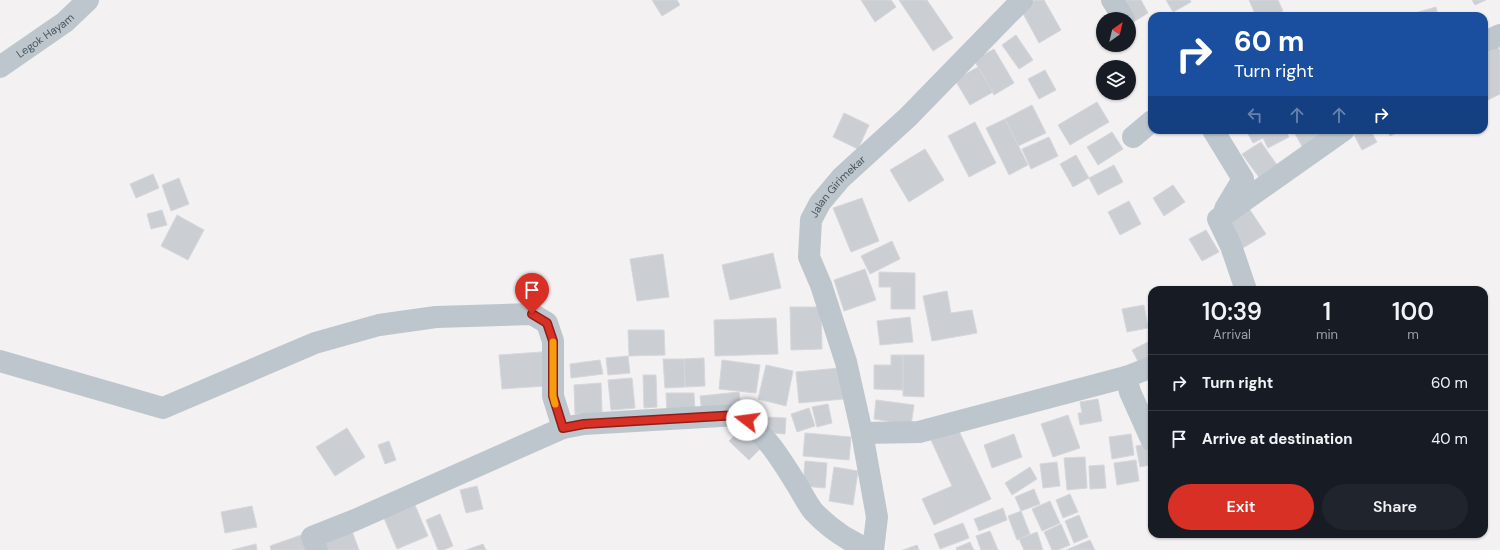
<!DOCTYPE html>
<style>
body{margin:0;font-family:"DM Sans",sans-serif;background:#20242c;color:#f1f3f6;height:100vh;display:flex;flex-direction:column;font-size:15px;white-space:nowrap}
*{box-sizing:border-box;margin:0}
p{font-size:13px;color:#9ea1a6}
.icon{flex:none;width:22px;height:22px;fill:none;stroke:currentColor;stroke-width:2;stroke-linecap:round;stroke-linejoin:round}
.map{position:relative;flex:1;overflow:hidden}
.side{position:absolute;left:1148px;top:286px;width:340px;height:252px;display:flex;flex-direction:column;background:#171b24;border-radius:12px;box-shadow:0 1px 3px #0004}
.side>*{flex:none}
.hud{position:absolute;left:1148px;top:12px;width:340px;height:122px;border-radius:12px;box-shadow:0 1px 3px #0004;background:#1a4fa0;color:#fff;overflow:hidden}
.needle{width:26px;rotate:34deg}
.tools{position:absolute;left:1096px;top:12px;display:grid;gap:8px}
.tools a{display:grid;place-items:center;width:40px;height:40px;border-radius:50%;background:#171b24;box-shadow:0 1px 3px #0004;font-size:20px}
.pin{position:absolute;display:grid;place-items:center;width:34px;height:34px;color:#fff;margin:-41px -17px;border-radius:50% 50% 50% 0;rotate:-45deg;box-shadow:0 0 4px #0007}
.pin .icon{rotate:45deg}
.me{position:absolute;width:44px;margin:-22px;rotate:285deg;stroke-linejoin:round;filter:drop-shadow(0 0 3px #0008)}
.turn{display:flex;align-items:center;gap:14px;height:84px;padding:0 20px;font-size:18px}
.turn .icon{width:52px;height:52px;stroke-width:2.5}
.turn b{display:block;font-size:28px;line-height:34px}
.lanes{display:flex;align-items:center;height:38px;padding:0 20px;background:#0003;justify-content:center;gap:20px;direction:ltr}
.lanes .off{opacity:.35}
.eta{display:flex;justify-content:space-evenly;align-items:center;height:68px;text-align:center}
.eta b{font-size:24px;font-weight:600;line-height:28px}
.action{display:flex;gap:8px;margin-top:auto;padding:8px 20px}
.action a{flex:1;height:46px;border-radius:24px;background:#d93025;color:#fff;font-size:16px;font-weight:600;line-height:46px;text-align:center}
.action a+a{background:#20242c;color:#f1f3f6}
ul{padding:0;list-style:none}
li{display:flex;align-items:center;gap:12px;height:56px;padding:0 20px;border-top:1px solid #363941}
li div{flex:1}
li b{display:block;font-size:15px}
li em{font-style:normal}
.map>svg:first-child{display:block}
</style>
<div class="map">
<svg width="1500" height="550" viewBox="0 0 1500 550">
<rect width="100%" height="100%" fill="#f3f1f1"/>
<g fill="#cbced3" stroke="#d5d7dc">
<polygon points="652,0 677,0 680,5 662,16"/>
<polygon points="861,0 891,0 896,7 875,22"/>
<polygon points="899,0 927,0 953,38 933,51"/>
<polygon points="1035,0 1044,0 1061,30 1039,43 1020,8"/>
<polygon points="1123,0 1141,0 1148,13 1135,21"/>
<polygon points="1166,0 1190,0 1191,2 1173,12"/>
<polygon points="1249,0 1278,0 1283,11 1272,16 1256,16"/>
<polygon points="1472,0 1486,0 1475,5"/>
<polygon points="1436,7 1438,16 1404,16"/>
<polygon points="1016,35 1033,60 1019,69 1002,45"/>
<polygon points="1498,47 1500,51 1500,94 1486,101 1484,97 1484,55"/>
<polygon points="994,49 1014,83 994,95 974,60"/>
<polygon points="978,67 993,92 970,105 955,80"/>
<polygon points="1045,70 1056,90 1039,99 1028,79"/>
<polygon points="1097,102 1109,122 1070,145 1058,125"/>
<polygon points="1032,105 1046,133 1018,146 1005,119"/>
<polygon points="844,113 869,125 858,149 833,137"/>
<polygon points="1005,119 1028,165 1009,175 986,128"/>
<polygon points="975,122 996,163 969,177 948,136"/>
<polygon points="1246,130 1285,130 1289,137 1268,148 1263,138 1253,143"/>
<polygon points="1293,130 1317,130 1322,138 1303,148"/>
<polygon points="1354,130 1370,130 1377,142 1362,150 1352,131"/>
<polygon points="1387,130 1403,130 1390,136"/>
<polygon points="1112,132 1123,149 1098,165 1087,147"/>
<polygon points="1049,137 1058,156 1031,169 1022,149"/>
<polygon points="1261,142 1279,168 1261,180 1242,154"/>
<polygon points="925,149 944,180 909,202 890,170"/>
<polygon points="1076,155 1089,178 1073,187 1060,164"/>
<polygon points="1114,165 1123,182 1098,195 1089,178"/>
<polygon points="153,174 159,188 136,198 130,184"/>
<polygon points="179,178 189,204 171,211 162,185"/>
<polygon points="1173,185 1185,202 1164,216 1153,198"/>
<polygon points="862,198 879,241 851,252 833,208"/>
<polygon points="1129,201 1141,224 1120,235 1108,212"/>
<polygon points="1248,207 1266,234 1243,248 1226,222"/>
<polygon points="162,210 167,225 151,229 147,214"/>
<polygon points="177,215 204,230 188,260 161,246"/>
<polygon points="1206,230 1219,252 1202,261 1189,239"/>
<polygon points="892,241 900,259 870,274 861,256"/>
<polygon points="773,253 781,288 730,300 722,265"/>
<polygon points="663,254 669,297 637,301 630,259"/>
<polygon points="865,269 876,300 844,311 834,280"/>
<polygon points="879,272 915,273 915,309 891,309 891,287 879,287"/>
<polygon points="947,291 951,313 972,310 977,333 932,341 923,296"/>
<polygon points="1144,305 1148,328 1127,332 1122,309"/>
<polygon points="790,307 821,307 822,349 791,350"/>
<polygon points="910,317 913,342 880,345 877,321"/>
<polygon points="776,318 778,354 715,356 714,320"/>
<polygon points="628,330 664,330 665,355 629,356"/>
<polygon points="1152,340 1152,359 1140,365 1132,350"/>
<polygon points="542,352 545,386 502,389 499,355"/>
<polygon points="891,355 903,355 903,390 874,389 874,365 891,365"/>
<polygon points="903,355 924,355 924,397 903,396"/>
<polygon points="628,356 630,373 608,375 606,358"/>
<polygon points="704,358 705,386 685,387 684,359"/>
<polygon points="663,359 684,359 685,387 665,388"/>
<polygon points="600,360 603,374 571,378 570,364"/>
<polygon points="722,360 760,365 756,393 719,389"/>
<polygon points="766,365 793,371 786,406 758,399"/>
<polygon points="840,368 844,399 799,403 796,372"/>
<polygon points="643,375 656,375 657,407 644,408"/>
<polygon points="632,378 635,408 611,410 608,380"/>
<polygon points="601,383 602,412 575,414 574,385"/>
<polygon points="739,392 741,410 702,414 700,396"/>
<polygon points="666,393 694,393 695,411 667,412"/>
<polygon points="1098,399 1102,421 1080,425 1078,413 1082,413 1080,402"/>
<polygon points="876,400 914,405 911,425 874,419"/>
<polygon points="828,404 832,423 817,427 812,407"/>
<polygon points="809,408 815,426 797,432 791,414"/>
<polygon points="1068,415 1080,448 1053,457 1041,424"/>
<polygon points="764,417 786,418 785,434 762,432"/>
<polygon points="743,427 763,446 749,460 729,441"/>
<polygon points="957,427 991,499 934,525 922,499 952,486 931,440"/>
<polygon points="347,428 365,457 335,476 316,447"/>
<polygon points="805,433 851,437 849,460 803,456"/>
<polygon points="1014,434 1022,457 992,468 984,445"/>
<polygon points="1131,434 1134,455 1112,459 1109,437"/>
<polygon points="389,441 396,460 385,464 378,445"/>
<polygon points="1147,444 1150,465 1140,467 1136,446"/>
<polygon points="1085,457 1087,488 1067,490 1064,458"/>
<polygon points="1136,460 1139,481 1117,485 1114,463"/>
<polygon points="805,461 827,463 825,488 803,486"/>
<polygon points="1057,462 1060,486 1043,488 1040,464"/>
<polygon points="1104,465 1106,488 1090,489 1089,466"/>
<polygon points="834,467 858,471 853,505 829,501"/>
<polygon points="1030,467 1037,479 1012,495 1005,483"/>
<polygon points="477,486 483,509 466,513 460,490"/>
<polygon points="1034,489 1040,504 1021,511 1015,497"/>
<polygon points="1070,494 1078,512 1063,518 1056,500"/>
<polygon points="1050,501 1060,523 1042,531 1032,509"/>
<polygon points="415,505 428,536 397,549 384,518"/>
<polygon points="252,506 257,527 225,533 221,512"/>
<polygon points="1003,508 1007,520 979,531 974,519"/>
<polygon points="1021,511 1030,534 1017,540 1008,516"/>
<polygon points="440,514 453,546 443,550 438,550 426,520"/>
<polygon points="1079,515 1088,537 1074,543 1065,521"/>
<polygon points="963,523 969,538 940,549 934,534"/>
<polygon points="1061,524 1070,545 1058,550 1052,550 1044,532"/>
<polygon points="352,531 359,550 328,550 324,540"/>
<polygon points="990,531 998,550 981,550 976,536"/>
<polygon points="1037,532 1043,550 1024,550 1019,539"/>
<polygon points="304,534 310,550 271,550 270,546"/>
<polygon points="1090,540 1095,550 1066,550"/>
<polygon points="970,542 974,550 957,550 956,548"/>
<polygon points="256,544 257,550 232,550"/>
<polygon points="483,544 486,550 466,550"/>
<polygon points="917,545 919,550 903,550"/>
</g>
<g fill="none" stroke-linecap="round" stroke-linejoin="round">
<g stroke="#bdc6cd" stroke-width="22">
<polyline points="1112,0 1124,19"/>
<polyline points="1484,42 1500,35"/>
<path id="s1" d="M0 67 65 22 88 0"/>
<polyline points="1213,130 1243,179 1225,209"/>
<polyline points="1133,137 1152,121"/>
<polyline points="1246,290 1231,246 1218,219 1344,130"/>
<path d="M0 361 163 408 315 343 379 325 436 317 532 314 547 323 553 341V396L563 428 584 424 738 415C764 431 781 459 797 485 802 493 807 503 813 511 829 528 849 542 871 550"/>
<polyline points="1152,367 1126,377 1130,392 1152,441"/>
<polyline points="862,433 919,432 1126,377"/>
<polyline points="317,550 312,537 355,520 563,428"/>
<path id="s2" d="M873 550 877 517 862 433 846 362 821 285 809 257 811 220 820 203 841 178 908 117 1022 0"/>
</g>
</g>
<g fill="none" stroke-linecap="round" stroke-linejoin="round">
<g stroke="#8d1f18" stroke-width="10">
<polyline id="route" points="532,314 547,323 553,341 553,396 563,428 584,424 738,415 747,420"/>
</g>
<use href="#route" stroke="#d93025" stroke-width="7"/>
<polyline stroke="#f59e0b" stroke-width="7" points="553,342 553,396 555,404"/>
</g>
<g text-anchor="middle" dominant-baseline="central" stroke-width="3" stroke-linejoin="round" paint-order="stroke">
<g font-size="11" fill="#49565e" stroke="#fff">
<text stroke="none"><textPath href="#s1" startOffset="55">Legok Hayam</textPath></text>
<text stroke="none"><textPath href="#s2" startOffset="383">Jalan Girimekar</textPath></text>
</g>
</g>
</svg>
<div class="tools">
<a><svg class="needle" viewBox="-14 -14 28 28"><path d="M0-13l5 13h-10z" fill="#e53935"/><path d="M0 13l5-13h-10z" fill="#9ea1a6"/></svg></a>
<a><svg class="icon" aria-label="layers" viewBox="0 0 24 24"><path d="M12 4l9 5-9 5-9-5zM3 14l9 5 9-5"/></svg></a>
</div>
<div class="pin" style="left:532px;top:314px;background:#d93025"><svg class="icon" aria-label="arrive" viewBox="0 0 24 24"><path d="M6 21V4h12l-3 4 3 4H6"/></svg></div>
<svg class="me" style="left:747px;top:420px" viewBox="-20 -20 40 40"><circle r="19" fill="#fff"/><path d="M0-13L10 11 0 6-10 11z" fill="#d93025"/></svg>
<div class="hud">
<div class="turn"><svg class="icon" aria-label="right" viewBox="0 0 24 24"><path d="M7 20v-9h11M14 6l5 5-5 5"/></svg><div><b>60 m</b>Turn right</div></div>
<div class="lanes"><svg class="icon off" aria-label="left" viewBox="0 0 24 24"><path d="M17 20v-9H6M10 6l-5 5 5 5"/></svg><svg class="icon off" aria-label="ahead" viewBox="0 0 24 24"><path d="M12 20V5M6 11l6-6 6 6"/></svg><svg class="icon off" aria-label="ahead" viewBox="0 0 24 24"><path d="M12 20V5M6 11l6-6 6 6"/></svg><svg class="icon" aria-label="right" viewBox="0 0 24 24"><path d="M7 20v-9h11M14 6l5 5-5 5"/></svg></div>
</div>
<section class="side">
<div class="eta">
<div><b>10:39</b><p>Arrival</p></div>
<div><b>1</b><p>min</p></div>
<div><b>100</b><p>m</p></div>
</div>
<ul>
<li><svg class="icon" aria-label="right" viewBox="0 0 24 24"><path d="M7 20v-9h11M14 6l5 5-5 5"/></svg><div><b>Turn right</b></div><em>60 m</em></li>
<li><svg class="icon" aria-label="arrive" viewBox="0 0 24 24"><path d="M6 21V4h12l-3 4 3 4H6"/></svg><div><b>Arrive at destination</b></div><em>40 m</em></li>
</ul>
<div class="action"><a>Exit</a><a>Share</a></div>
</section>
</div>
